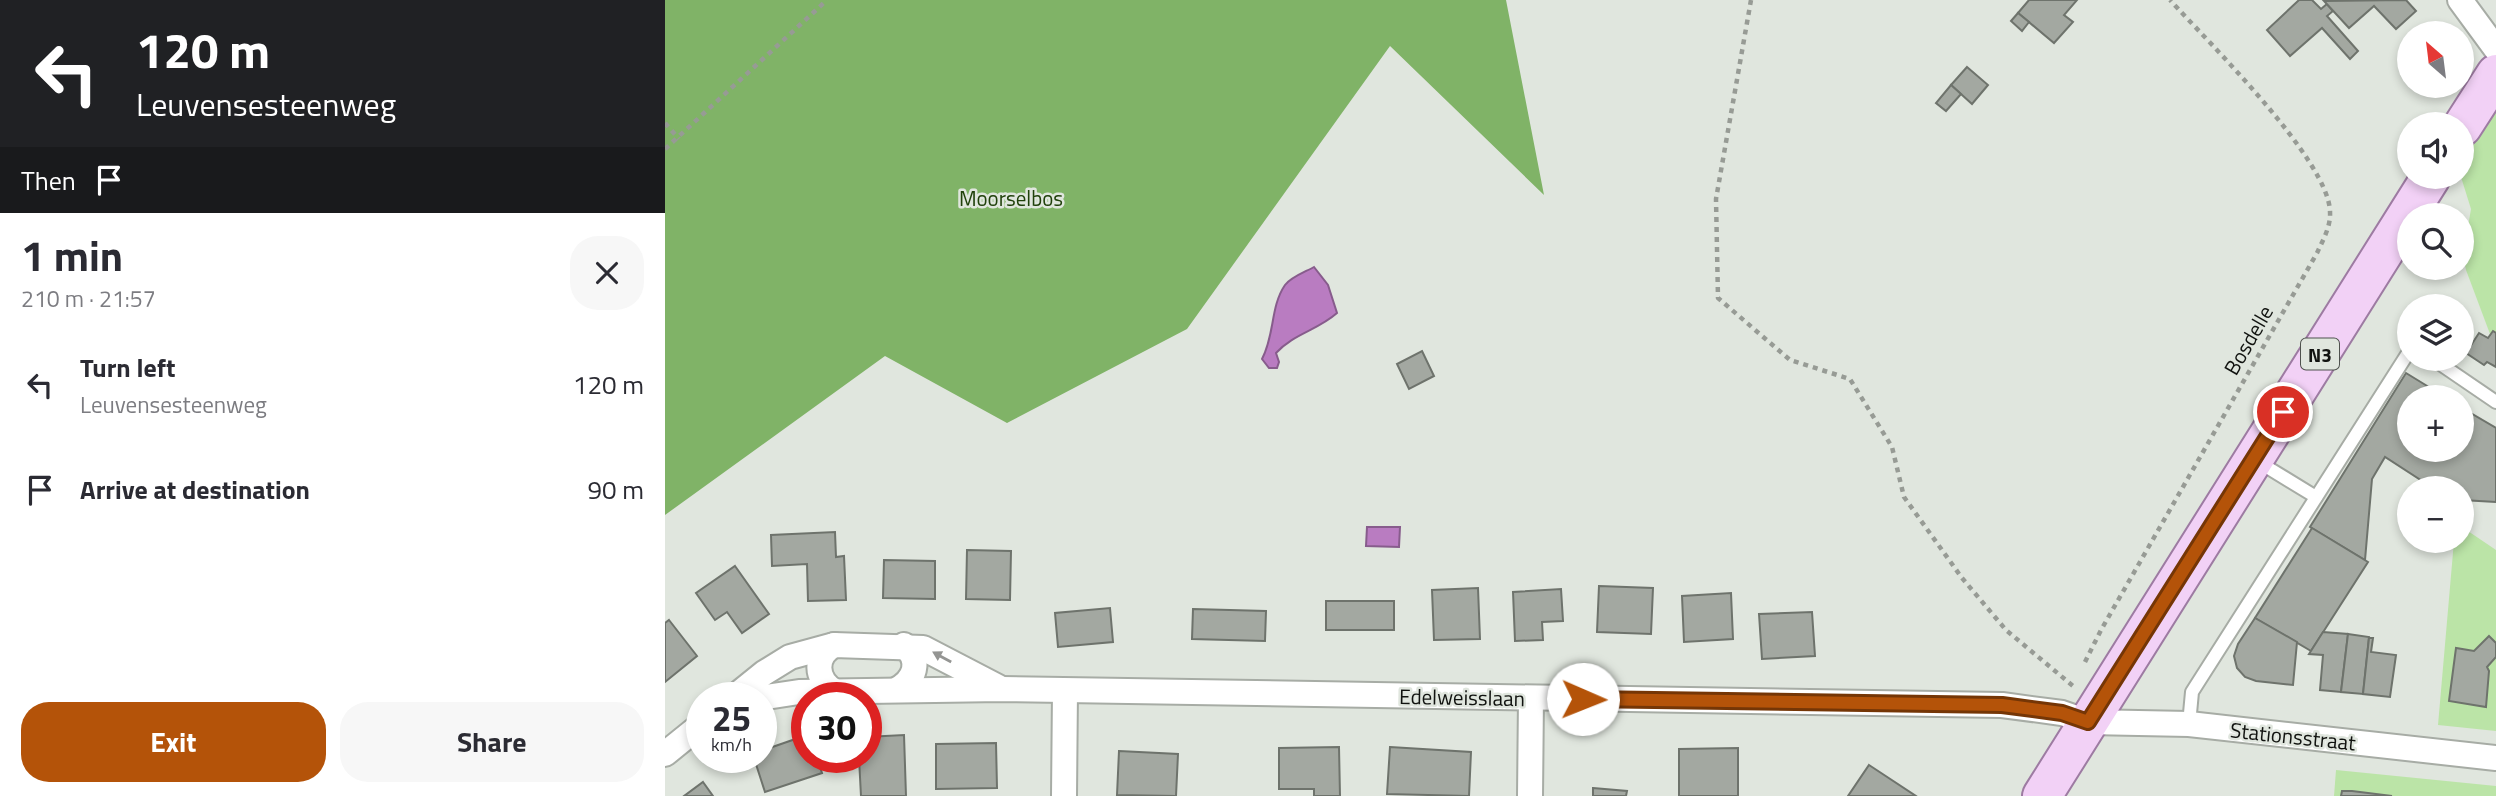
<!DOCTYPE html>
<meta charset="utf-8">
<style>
body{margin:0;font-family:"Titillium Web",sans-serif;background:#f7f7f7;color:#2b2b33;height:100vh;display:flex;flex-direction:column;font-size:26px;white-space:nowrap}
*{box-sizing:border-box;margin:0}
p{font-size:23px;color:#7c7c81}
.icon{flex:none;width:38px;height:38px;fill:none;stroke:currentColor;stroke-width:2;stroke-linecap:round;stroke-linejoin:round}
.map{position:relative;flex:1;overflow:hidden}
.side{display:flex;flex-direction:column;background:#fff;width:665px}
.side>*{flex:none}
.guide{background:#202124;color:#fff;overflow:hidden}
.needle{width:46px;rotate:332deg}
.buttons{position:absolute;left:1732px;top:21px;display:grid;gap:14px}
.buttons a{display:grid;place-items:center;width:77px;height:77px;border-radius:50%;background:#fff;box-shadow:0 4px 10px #0003;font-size:35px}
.speed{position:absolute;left:21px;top:682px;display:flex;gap:14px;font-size:35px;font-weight:700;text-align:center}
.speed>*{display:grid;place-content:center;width:91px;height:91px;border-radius:50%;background:#fff;box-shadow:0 4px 10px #0003;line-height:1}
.speed small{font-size:18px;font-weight:400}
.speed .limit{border:10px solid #d22;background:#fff;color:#111}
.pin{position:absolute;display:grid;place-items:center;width:60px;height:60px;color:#fff;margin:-30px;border:4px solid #fff;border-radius:50%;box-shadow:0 2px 7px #0007}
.me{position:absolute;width:77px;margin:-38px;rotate:91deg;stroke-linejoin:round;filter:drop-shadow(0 0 5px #0008)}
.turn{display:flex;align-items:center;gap:24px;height:147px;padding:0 21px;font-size:32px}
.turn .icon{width:91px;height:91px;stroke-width:2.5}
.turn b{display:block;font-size:49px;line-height:60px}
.then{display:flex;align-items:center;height:66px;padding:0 21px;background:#0003;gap:14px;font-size:26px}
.round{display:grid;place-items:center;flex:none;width:74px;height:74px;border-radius:28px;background:#f7f7f7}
.head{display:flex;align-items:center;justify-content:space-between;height:119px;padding:0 21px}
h1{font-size:42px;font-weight:700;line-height:52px}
.action{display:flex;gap:14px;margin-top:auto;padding:14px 21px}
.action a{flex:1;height:80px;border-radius:28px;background:#b45309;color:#fff;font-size:28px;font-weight:700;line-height:80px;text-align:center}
.action a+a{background:#f7f7f7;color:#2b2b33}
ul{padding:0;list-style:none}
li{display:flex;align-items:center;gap:21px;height:105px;padding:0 21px}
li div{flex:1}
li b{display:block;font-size:26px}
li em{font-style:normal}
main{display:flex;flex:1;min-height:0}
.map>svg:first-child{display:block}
</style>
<main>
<section class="side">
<div class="guide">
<div class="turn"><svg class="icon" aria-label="left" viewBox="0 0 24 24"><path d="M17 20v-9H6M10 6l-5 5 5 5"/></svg><div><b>120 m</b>Leuvensesteenweg</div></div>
<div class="then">Then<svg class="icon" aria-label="arrive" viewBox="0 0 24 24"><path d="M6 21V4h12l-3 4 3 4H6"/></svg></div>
</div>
<div class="head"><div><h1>1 min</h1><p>210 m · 21:57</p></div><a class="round"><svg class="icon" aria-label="close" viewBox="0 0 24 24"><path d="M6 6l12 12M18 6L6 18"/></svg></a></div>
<ul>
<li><svg class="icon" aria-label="left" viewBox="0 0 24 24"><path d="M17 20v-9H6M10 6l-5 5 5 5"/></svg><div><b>Turn left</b><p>Leuvensesteenweg</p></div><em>120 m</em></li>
<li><svg class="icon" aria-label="arrive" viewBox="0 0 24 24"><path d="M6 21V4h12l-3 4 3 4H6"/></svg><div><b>Arrive at destination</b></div><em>90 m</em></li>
</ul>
<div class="action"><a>Exit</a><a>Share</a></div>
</section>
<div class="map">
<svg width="1831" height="796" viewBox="0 0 1831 796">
<rect width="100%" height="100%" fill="#e0e6de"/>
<g fill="#bbe4a7">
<polygon points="1831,104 1831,350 1801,270 1798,256 1806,209 1796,177 1797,157"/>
<polygon points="1797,527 1831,550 1831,731 1773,725 1789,541 1797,541"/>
<polygon points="1671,770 1831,786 1831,796 1669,796"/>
</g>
<polygon fill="#80b367" points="0,0 841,0 879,195 725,46 522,329 342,423 220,356 0,515"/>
<g fill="#b97cc1" stroke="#875c8c" stroke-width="2">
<path d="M649 267 663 285 672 313C653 330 628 334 611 353L614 362 612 368H604L597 359C610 335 605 307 620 285 626 277 640 272 649 267Z"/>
<polygon points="702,527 735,527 734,547 701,546"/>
</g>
<g fill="#a3a8a1" stroke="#6e736c" stroke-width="2">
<polygon points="1364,0 1412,0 1399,15 1408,22 1389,43 1353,13"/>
<polygon points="1634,0 1647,0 1656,9 1662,4 1668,11 1662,16 1693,51 1685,59 1657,28 1625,56 1602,30"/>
<polygon points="1741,0 1751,11 1731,29 1709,6 1684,28 1659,1"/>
<polygon points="1353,13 1364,22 1357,31 1346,21"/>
<polygon points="1302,67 1323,85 1307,104 1286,85"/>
<polygon points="1286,85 1296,94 1281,111 1271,103"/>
<polygon points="1828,331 1831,333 1831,367 1822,362 1819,365 1801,353 1814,333 1823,338"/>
<polygon points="757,351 769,376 744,389 732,364"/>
<polygon points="1741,373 1780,397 1745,397 1745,450 1797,450 1797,408 1831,428 1831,502 1797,500 1797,488 1768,488 1720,457 1707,479 1700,560 1645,527"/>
<polygon points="1647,528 1703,562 1646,651 1590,618"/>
<polygon points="170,532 171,557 179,556 181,600 143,601 142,564 107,566 106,535"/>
<polygon points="302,550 346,551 345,600 301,599"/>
<polygon points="219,560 270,561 270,599 218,598"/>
<polygon points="70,566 104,614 77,633 62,612 50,620 31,593"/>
<polygon points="934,586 988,588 986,634 932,632"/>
<polygon points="813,588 815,639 769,640 767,590"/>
<polygon points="896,589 898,621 877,622 878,640 850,641 848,592"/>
<polygon points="1066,593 1068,639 1019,642 1017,596"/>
<rect x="661" y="601" width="68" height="29"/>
<polygon points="445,608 448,642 393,647 390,613"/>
<polygon points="528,609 601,611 600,641 527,639"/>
<polygon points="1147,612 1150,656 1097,659 1094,614"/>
<polygon points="1590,618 1632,642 1628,685 1591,681 1580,677 1572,668 1569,656 1573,644"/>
<polygon points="4,620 32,656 0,682 0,623"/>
<polygon points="1658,632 1683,634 1676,692 1655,690 1658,655 1644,654"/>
<polygon points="1683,634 1704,637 1698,694 1676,692"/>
<polygon points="1824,636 1831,643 1831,657 1822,667 1824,671 1821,707 1784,701 1791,648 1809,651"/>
<polygon points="1704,638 1708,638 1706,652 1731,655 1725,697 1698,694"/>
<polygon points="142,735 142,758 152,758 157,773 100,792 89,758 96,758 96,751"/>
<polygon points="239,735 241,796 196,796 194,758 201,758 201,737"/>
<polygon points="331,743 332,788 271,789 271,744"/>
<polygon points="674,747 675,796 649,796 649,789 614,789 614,748"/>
<polygon points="725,747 806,752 804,796 722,794"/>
<polygon points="1073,748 1073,796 1014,796 1014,749"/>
<polygon points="454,751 513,754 511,796 452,795"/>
<polygon points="1204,765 1251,796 1183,796"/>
<polygon points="38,782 48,796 19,796"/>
<polygon points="928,788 962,791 961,796 928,796"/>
<polygon points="1677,791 1687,791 1727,796 1676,796"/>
</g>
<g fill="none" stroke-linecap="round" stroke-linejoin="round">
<g stroke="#a7aca5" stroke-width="16">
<g id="service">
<polyline points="1768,359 1831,402"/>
<polyline points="1592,461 1651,497"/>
<polyline points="1524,724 1527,692 1745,350"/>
</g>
</g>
<g stroke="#a7aca5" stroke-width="28">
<g id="minor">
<polyline points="1795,0 1831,49"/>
<path d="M169 645C149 656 150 679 169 691"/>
<path d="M231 690C250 680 257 661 239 645"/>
<polyline points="68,698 99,673 125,657 169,645 258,648 333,687"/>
<polyline points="95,698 134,692 337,689 1337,705 1397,713 1423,722 1524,724 1831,758"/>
<polyline points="0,754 37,724"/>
<polyline points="399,796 400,691"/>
<polyline points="865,796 866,698"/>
</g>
</g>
<g stroke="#9d7ba2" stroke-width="42">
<g id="primary">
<polyline points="1797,127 1831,74"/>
<polyline points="1377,796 1766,177"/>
</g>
</g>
<g stroke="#979b95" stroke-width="4.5" stroke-dasharray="5 5" stroke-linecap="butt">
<polyline points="1086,0 1051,199 1053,298 1125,360 1185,379 1227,447 1239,497 1297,578 1341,630 1408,686"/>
<polyline points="0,123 14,139"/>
<polyline points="0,149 162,0"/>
<path d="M1420 662 1436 630 1652 253C1658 240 1666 226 1665 212 1664 160 1543 42 1505 0"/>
</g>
<use href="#service" stroke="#fff" stroke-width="12"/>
<use href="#minor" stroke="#fff" stroke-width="24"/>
<use href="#primary" stroke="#f2d1f6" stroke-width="38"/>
</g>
<defs><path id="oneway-solid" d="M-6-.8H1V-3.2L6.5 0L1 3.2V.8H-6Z" transform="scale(1.75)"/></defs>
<use fill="#949593" href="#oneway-solid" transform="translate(277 657) rotate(-151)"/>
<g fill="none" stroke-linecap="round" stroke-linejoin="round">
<g stroke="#753606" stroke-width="18">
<polyline id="route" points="918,699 1337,705 1397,713 1423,722 1618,412"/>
</g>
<use href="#route" stroke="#b45309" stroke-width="12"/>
</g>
<g text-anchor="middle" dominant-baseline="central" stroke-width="5" stroke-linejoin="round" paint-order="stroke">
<rect fill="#e0e6de" stroke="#4f524e" stroke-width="2" x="1636" y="338.5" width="38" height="31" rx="5"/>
<g font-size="19" font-weight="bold" fill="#111310">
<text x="1655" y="354">N3</text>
</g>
<g font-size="21" fill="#20410b" stroke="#e0e6de">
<text x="346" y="198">Moorselbos</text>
</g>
<g font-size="21" fill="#111310" stroke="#e0e6de">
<text transform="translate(1583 340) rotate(-60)">Bosdelle</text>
<text transform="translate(797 697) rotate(1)">Edelweisslaan</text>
<text transform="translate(1628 736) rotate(6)">Stationsstraat</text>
</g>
</g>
</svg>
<div class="buttons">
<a><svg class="needle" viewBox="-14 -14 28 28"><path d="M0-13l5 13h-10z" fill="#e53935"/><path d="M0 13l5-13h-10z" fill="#7c7c81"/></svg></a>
<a><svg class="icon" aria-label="sound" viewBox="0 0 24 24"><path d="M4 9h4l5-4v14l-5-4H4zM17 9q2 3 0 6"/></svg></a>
<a><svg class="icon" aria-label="search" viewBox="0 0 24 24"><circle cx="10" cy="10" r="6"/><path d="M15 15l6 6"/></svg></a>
<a><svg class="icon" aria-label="layers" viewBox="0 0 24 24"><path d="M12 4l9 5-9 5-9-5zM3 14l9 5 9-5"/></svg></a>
<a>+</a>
<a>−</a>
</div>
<div class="speed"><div>25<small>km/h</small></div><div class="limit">30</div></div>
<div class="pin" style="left:1618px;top:412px;background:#d93025"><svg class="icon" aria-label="arrive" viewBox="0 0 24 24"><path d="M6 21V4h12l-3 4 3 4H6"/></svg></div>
<svg class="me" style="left:918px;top:699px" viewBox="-20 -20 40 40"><circle r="19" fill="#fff"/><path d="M0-13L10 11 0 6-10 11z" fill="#b45309"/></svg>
</div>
</main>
